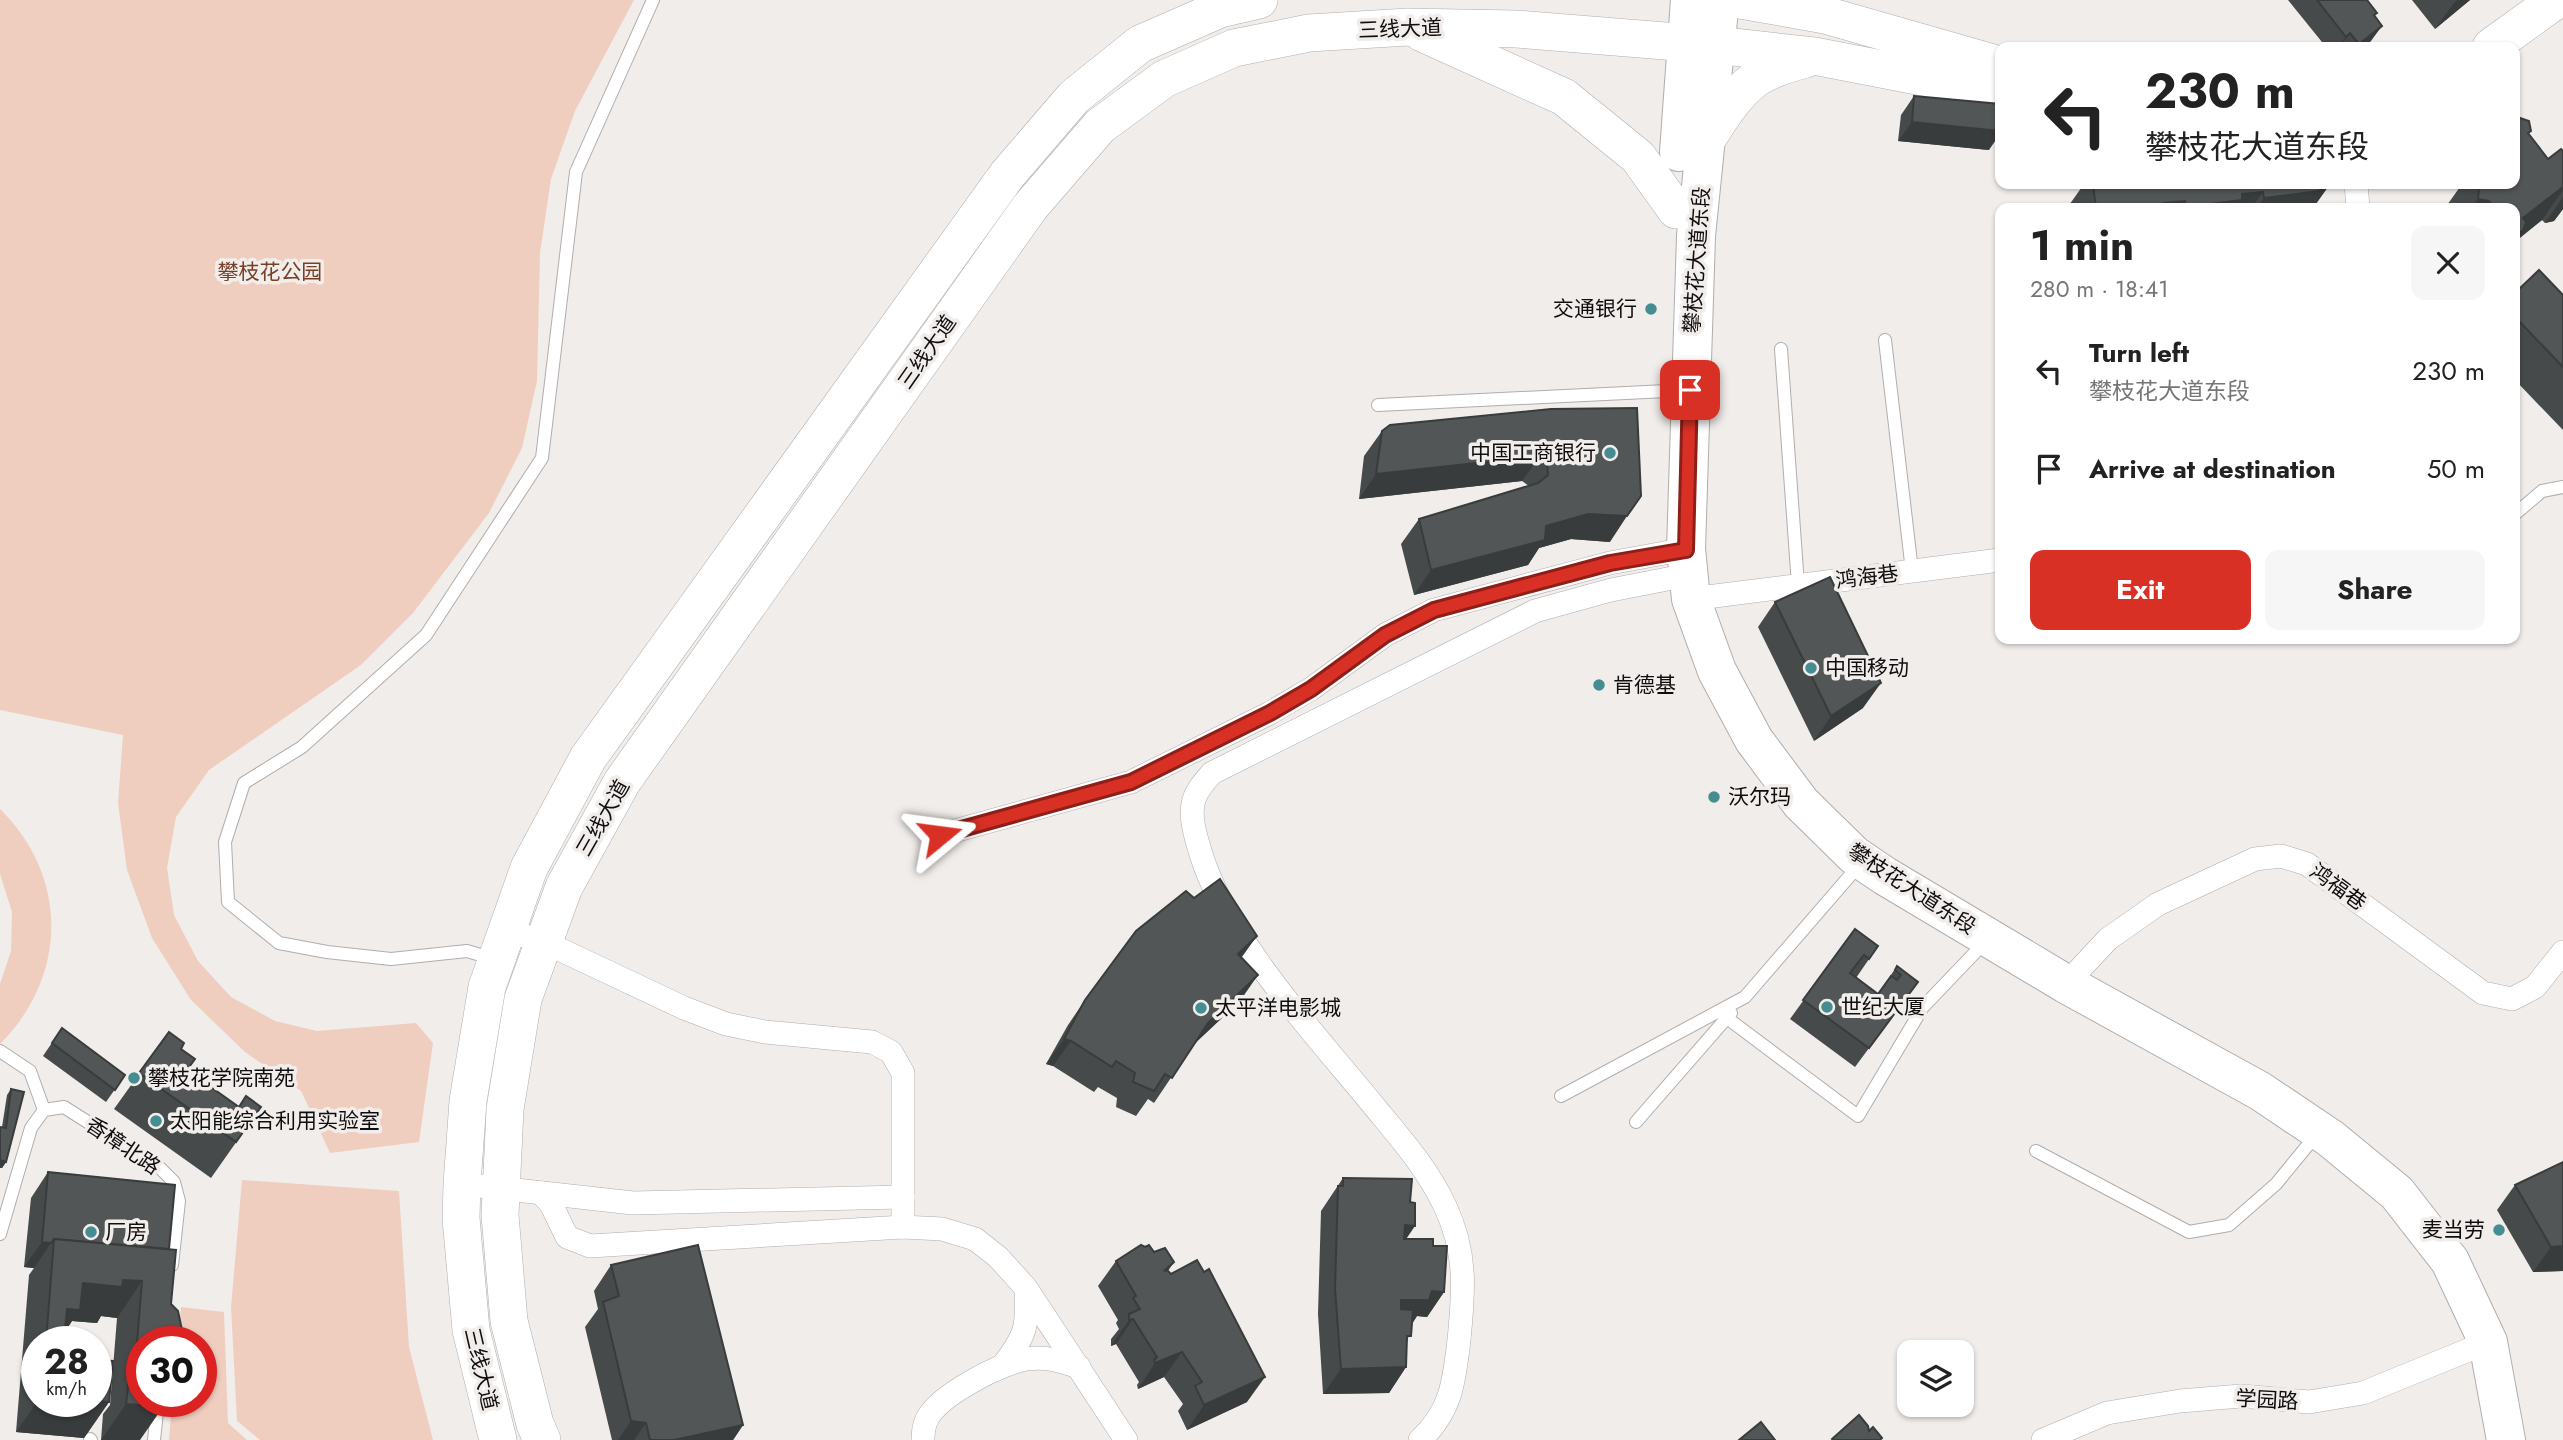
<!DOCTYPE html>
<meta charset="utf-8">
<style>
body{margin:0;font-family:Jost,"Noto Sans SC",sans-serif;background:#f6f6f6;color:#222;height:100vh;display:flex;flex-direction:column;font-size:26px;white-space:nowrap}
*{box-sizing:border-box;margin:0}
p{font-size:23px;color:#767676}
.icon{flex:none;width:38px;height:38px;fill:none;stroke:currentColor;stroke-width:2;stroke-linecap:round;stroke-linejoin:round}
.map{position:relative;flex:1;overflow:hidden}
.sheet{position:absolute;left:1995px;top:203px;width:525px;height:441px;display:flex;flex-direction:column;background:#fff;border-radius:14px;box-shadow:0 2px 5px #0004}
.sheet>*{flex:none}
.hud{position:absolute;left:1995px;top:42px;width:525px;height:147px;border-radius:14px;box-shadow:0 2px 5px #0004;background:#fff;color:#222;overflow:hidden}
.controls{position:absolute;left:1897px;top:1340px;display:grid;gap:14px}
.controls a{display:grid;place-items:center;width:77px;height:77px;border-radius:14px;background:#fff;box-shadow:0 2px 5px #0004;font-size:35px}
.speed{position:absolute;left:21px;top:1326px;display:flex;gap:14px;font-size:35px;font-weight:700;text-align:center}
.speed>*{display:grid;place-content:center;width:91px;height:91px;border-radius:50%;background:#fff;box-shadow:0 2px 5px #0004;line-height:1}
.speed small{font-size:18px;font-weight:400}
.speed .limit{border:10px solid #d22;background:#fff;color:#111}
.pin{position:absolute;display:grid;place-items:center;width:60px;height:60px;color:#fff;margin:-30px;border-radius:14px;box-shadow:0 4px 10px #0006}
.me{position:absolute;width:77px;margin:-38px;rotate:74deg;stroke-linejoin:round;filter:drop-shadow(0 0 5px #0008)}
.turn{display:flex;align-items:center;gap:24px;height:147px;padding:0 35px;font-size:32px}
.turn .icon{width:91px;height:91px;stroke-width:2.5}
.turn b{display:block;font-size:49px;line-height:60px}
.round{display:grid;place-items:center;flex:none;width:74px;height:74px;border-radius:14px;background:#f6f6f6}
.summary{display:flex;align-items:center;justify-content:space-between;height:119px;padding:0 35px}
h1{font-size:42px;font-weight:700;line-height:52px}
.button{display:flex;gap:14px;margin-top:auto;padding:14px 35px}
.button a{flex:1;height:80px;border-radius:14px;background:#d93025;color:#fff;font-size:28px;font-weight:700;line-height:80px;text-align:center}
.button a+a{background:#f6f6f6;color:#222}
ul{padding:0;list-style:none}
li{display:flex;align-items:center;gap:21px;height:98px;padding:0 35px}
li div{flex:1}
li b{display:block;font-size:26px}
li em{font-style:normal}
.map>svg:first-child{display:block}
</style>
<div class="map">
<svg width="2563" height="1440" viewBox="0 0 2563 1440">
<rect width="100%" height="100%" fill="#f1edeb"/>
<g fill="#f0cebf">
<polygon points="0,0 634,0 575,111 551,179 540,253 537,381 522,448 489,513 413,613 361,665 209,770 176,817 167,868 174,915 198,961 231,997 275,1021 317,1031 416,1023 433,1043 419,1142 330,1153 301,1091 245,1052 191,1000 152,938 127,870 118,803 123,735 0,710"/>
<path d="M0 809C69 877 68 976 0 1044V984L11 951 12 912 0 874Z"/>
<polygon points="242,1180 399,1191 409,1347 433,1440 260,1440 237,1421 231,1307"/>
<polygon points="181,1307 224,1312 228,1423 247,1440 169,1440 172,1402 201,1402 201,1342 178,1342"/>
</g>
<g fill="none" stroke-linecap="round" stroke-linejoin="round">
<g stroke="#b1adab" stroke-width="14">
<g id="lane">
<polyline points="1885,340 1912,571"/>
<polyline points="1781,349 1798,585"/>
<polyline points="1378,405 1687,390"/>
<polyline points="2515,514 2542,491 2563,487"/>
<polyline points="494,959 467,951 391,959 327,952 279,943 228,902 225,842 244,783 302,747 426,635 542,458 576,172 653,0"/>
<polyline points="1727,1018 1858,1116 1923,1007 1986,941"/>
<polyline points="0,1051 30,1071 44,1110"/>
<polyline points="1561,1096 1745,997 1860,864"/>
<polyline points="1636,1122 1731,1013"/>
<polyline points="2036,1151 2189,1232 2229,1225 2276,1184 2317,1134"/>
<polyline points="0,1234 31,1128 44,1110 64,1107 160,1168 174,1182 179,1201 172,1265"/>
<polyline points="90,1439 91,1440"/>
<polyline points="154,1440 158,1402"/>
</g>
</g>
<g stroke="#b1adab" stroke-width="24">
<g id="street">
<polyline points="2356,184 2358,208"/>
<polyline points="1691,599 2000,560"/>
<polyline points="940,835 1131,782 1270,713 1311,689 1385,635 1434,610 1610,563 1686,549"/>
<polyline points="507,930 544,942 684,1008 726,1024 765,1032 872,1042 891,1052 903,1073 903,1227"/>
<polyline points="2066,984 2108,939 2158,904 2255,859 2281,856 2307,864 2483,993 2512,999 2535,987 2563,952"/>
<polyline points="462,1184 633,1203 903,1197"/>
<polyline points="541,1193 551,1204 567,1237 590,1246 903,1227 942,1229 975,1239 998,1257 1026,1288 1126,1440"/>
<path d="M1004 1364C1026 1335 1028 1326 1026 1290"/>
<path d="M923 1440C923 1434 924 1425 927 1419 939 1395 1001 1363 1027 1359 1046 1356 1061 1361 1079 1367"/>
<path d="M1420 1440C1452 1410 1454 1381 1459 1340 1464 1289 1467 1253 1445 1206 1428 1170 1403 1141 1378 1111 1318 1037 1227 942 1200 851 1196 837 1190 819 1193 804 1195 792 1204 782 1212 773L1535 611 1611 590 1688 575"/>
<polyline points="2043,1440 2107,1413 2180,1401 2241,1396 2309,1402 2363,1393 2488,1342"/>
</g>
</g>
<g stroke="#b1adab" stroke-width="38">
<g id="primary">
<polyline points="1740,0 1825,15 2000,65"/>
<polyline points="1422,33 1564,97 1638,157 1676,210"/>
<polyline points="2491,47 2556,0"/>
<path d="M1705 142C1719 121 1733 96 1754 80 1769 69 1788 64 1806 59"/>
<polyline points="498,1440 471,1330 461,1218 462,1184 468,1101 487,987 529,868 588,758 1007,175 1074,97 1140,44 1220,9 1259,0"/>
<polyline points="542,1440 535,1424 509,1321 500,1215 505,1109 523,999 564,887 622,782 1030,207 1100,126 1164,79 1234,48 1309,33 1408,27 1516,29 1715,45 1814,56 2000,92"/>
</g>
</g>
<g stroke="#b1adab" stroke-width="40">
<g id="highway">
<polyline points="1720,0 1696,236 1686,549 1691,599 1717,671 1754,740 1801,803 1854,855 1885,876 2066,984 2260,1091 2330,1138 2397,1193 2450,1261 2488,1342 2506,1440"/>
<polyline points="1679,152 1690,0"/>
</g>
</g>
<use href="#lane" stroke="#fff" stroke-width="12"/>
<use href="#street" stroke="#fff" stroke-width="23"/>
<use href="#primary" stroke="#fff" stroke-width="37"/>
<use href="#highway" stroke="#fff" stroke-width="38"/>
</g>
<g fill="#474a4b">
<polygon points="2288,0 2367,0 2374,16 2368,45 2365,47 2326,47"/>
<polygon points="2412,0 2470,0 2435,29"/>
<polygon points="1914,96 1989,150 1898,141 1901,115"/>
<polygon points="2528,134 2548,159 2563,151 2563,209 2554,221 2545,223 2542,220 2516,240 2515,208 2445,208 2462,184 2515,184"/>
<polygon points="2084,184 2330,184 2313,208 2067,208"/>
<polygon points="2515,293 2563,295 2563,430 2515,380"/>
<polygon points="1551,409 1610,542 1571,539 1539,548 1528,565 1414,595 1401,544 1419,519 1529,486 1522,481 1359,499 1364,456 1382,431"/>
<polygon points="1775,602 1863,708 1814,741 1758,627"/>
<polygon points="1855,929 1878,946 1856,978 1878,994 1897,966 1918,982 1855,1067 1790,1019"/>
<polygon points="1242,958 1240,1001 1193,1045 1154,1103 1148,1099 1136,1116 1116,1107 1117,1098 1098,1087 1094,1092 1053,1066 1046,1064 1068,1025 1085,1000"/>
<polygon points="62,1028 125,1075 106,1102 43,1056"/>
<polygon points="169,1032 181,1049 187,1070 239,1107 261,1107 211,1178 114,1109"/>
<polygon points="11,1089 6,1162 2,1168 0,1168 0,1127 2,1127 7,1095"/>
<polygon points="2563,1162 2563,1271 2533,1272 2497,1210 2515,1185"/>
<polygon points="48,1172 175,1185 142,1342 140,1440 101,1440 103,1414 110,1405 117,1318 101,1316 97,1323 72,1321 66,1330 76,1342 37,1342 37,1402 109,1402 84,1438 16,1432 29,1275 34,1268 24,1267 31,1198"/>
<polygon points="1343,1178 1407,1239 1433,1246 1444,1292 1427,1317 1417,1316 1412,1324 1407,1342 1406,1367 1389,1393 1323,1394 1318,1314 1321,1211"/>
<polygon points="1154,1252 1174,1262 1168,1271 1247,1402 1187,1430 1178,1411 1183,1404 1164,1377 1138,1389 1137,1385 1139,1382 1116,1344 1111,1346 1111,1339 1119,1329 1116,1323 1118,1320 1098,1286 1116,1261"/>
<polygon points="611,1265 743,1425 733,1440 612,1440 585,1327 598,1309 594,1291"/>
</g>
<g fill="#393c3d">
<polygon points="2457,0 2470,0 2435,29 2453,4"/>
<polygon points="2382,26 2368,45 2365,47 2357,47 2359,44"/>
<polygon points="2350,33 2340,47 2338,47 2346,37"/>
<polygon points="1912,122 2000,131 2000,134 1989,150 1898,141"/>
<polygon points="2330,184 2313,208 2256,208 2264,198 2319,185"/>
<polygon points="2563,187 2563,190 2542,220 2515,242 2515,230 2523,218"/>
<polygon points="2263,192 2251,208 2185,208 2186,207 2242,194"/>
<polygon points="2563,197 2563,209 2554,221 2545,223"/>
<polygon points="2478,199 2489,201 2484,208 2471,208"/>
<polygon points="2185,201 2180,208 2160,208 2164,203"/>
<polygon points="1540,456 1522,481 1359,499 1376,474"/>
<polygon points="1588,514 1627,516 1610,542 1571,539 1539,548 1528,565 1414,595 1431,570 1546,526"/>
<polygon points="1881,683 1863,708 1814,741 1831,716"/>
<polygon points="1257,936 1239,961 1238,954"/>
<polygon points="1258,975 1240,1001 1190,1048 1208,1023"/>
<polygon points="1064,1039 1071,1041 1053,1066 1046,1064"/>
<polygon points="0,1160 6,1162 2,1168 0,1168"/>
<polygon points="1405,1225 1415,1226 1398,1251"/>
<polygon points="42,1242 51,1243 34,1268 24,1267"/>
<polygon points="2563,1246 2563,1271 2533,1272 2551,1247"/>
<polygon points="123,1280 142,1281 117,1318 101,1316 97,1323 72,1321 58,1342 46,1338 83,1283"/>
<polygon points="1432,1291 1444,1292 1427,1317 1417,1316 1411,1325 1383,1325 1401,1300"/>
<polygon points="1133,1319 1116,1344 1111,1346 1129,1320"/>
<polygon points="1182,1352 1164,1377 1138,1389 1155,1363"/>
<polygon points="1406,1367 1389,1393 1323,1394 1341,1369"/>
<polygon points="1265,1377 1247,1402 1187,1430 1204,1405"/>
<polygon points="96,1401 109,1402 84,1438 16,1432 37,1402"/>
<polygon points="126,1404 163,1407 140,1440 101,1440"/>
<polygon points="631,1421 646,1423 634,1440 618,1440"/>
<polygon points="743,1425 733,1440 674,1440"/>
</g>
<g fill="#525657" stroke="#393c3d" stroke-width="2">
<polygon points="2317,0 2367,0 2377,13 2374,15 2382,26 2359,44 2350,33 2346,37"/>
<polygon points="1914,96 2000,104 2000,131 1912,122"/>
<polygon points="2520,118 2529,121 2531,131 2528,133 2548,159 2561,149 2563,151 2563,187 2523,218 2526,222 2523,231 2515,232 2515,208 2494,208 2489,201 2478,199 2479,189 2475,184 2515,184 2515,123"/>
<polygon points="2093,184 2328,184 2319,185 2320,191 2264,198 2263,192 2242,194 2242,200 2186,207 2185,201 2164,203 2164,208 2096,208"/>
<polygon points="2539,270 2563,295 2563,367 2515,317 2515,293"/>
<polygon points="1637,408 1641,496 1627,516 1588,514 1546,526 1545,540 1431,570 1419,519 1538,483 1548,475 1547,462 1540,456 1376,474 1382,431 1390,425 1551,409"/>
<polygon points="1830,577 1881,683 1831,716 1775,602"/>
<polygon points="1220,879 1257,936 1238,954 1258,975 1208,1023 1172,1078 1165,1074 1154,1091 1133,1082 1135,1073 1116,1061 1112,1067 1071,1041 1064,1039 1085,1000 1136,931 1186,891 1194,898"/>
<polygon points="1855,929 1878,946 1869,959 1864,955 1850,973 1878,994 1891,976 1897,980 1901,975 1895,970 1897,966 1918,982 1869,1048 1803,1000"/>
<polygon points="62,1028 125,1075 115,1090 52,1043"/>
<polygon points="169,1032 184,1043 181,1049 195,1059 187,1070 239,1107 246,1096 261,1107 236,1142 139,1073"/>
<polygon points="11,1089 24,1092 6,1162 0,1160 0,1127 6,1128"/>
<polygon points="2563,1162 2563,1246 2551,1247 2515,1185"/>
<polygon points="48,1172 175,1185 169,1249 54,1239 51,1243 42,1242"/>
<polygon points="1343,1178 1412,1179 1410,1202 1415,1203 1415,1226 1405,1225 1404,1239 1433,1239 1433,1246 1447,1246 1444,1292 1432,1291 1429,1300 1401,1300 1401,1309 1413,1310 1411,1336 1407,1336 1406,1367 1341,1369 1335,1289 1338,1186 1343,1186"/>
<polygon points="54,1239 176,1250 171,1304 178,1311 182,1330 180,1339 177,1342 142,1342 142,1402 163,1402 163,1407 126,1404 129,1378 134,1379 142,1281 123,1280 122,1287 83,1283 80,1310 67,1309 65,1330 77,1331 76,1342 46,1342"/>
<polygon points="698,1245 743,1425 674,1440 650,1440 646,1423 631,1421 603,1302 619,1296 611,1265"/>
<polygon points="1141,1245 1145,1247 1149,1245 1154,1252 1165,1248 1174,1262 1164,1271 1167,1270 1171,1274 1197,1260 1204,1272 1209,1269 1265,1377 1204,1405 1195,1386 1202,1382 1182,1352 1155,1363 1154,1360 1157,1357 1133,1319 1129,1320 1129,1314 1140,1309 1133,1298 1136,1296 1116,1261"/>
<polygon points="96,1360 113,1361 109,1402 96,1401"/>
<polygon points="1859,1415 1868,1426 1869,1431 1873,1427 1882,1438 1880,1440 1833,1440 1832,1439"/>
<polygon points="1761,1422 1775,1440 1739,1440"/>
</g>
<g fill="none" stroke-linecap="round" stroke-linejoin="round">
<g stroke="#8d1f18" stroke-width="18">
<polyline id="route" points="940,835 1131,782 1270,713 1311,689 1385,635 1434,610 1610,563 1686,550 1690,390"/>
</g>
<use href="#route" stroke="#d93025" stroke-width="12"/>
</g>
<g fill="#458d93" stroke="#f1edeb" stroke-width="2.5">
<circle cx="1651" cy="309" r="7"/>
<circle cx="1610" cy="453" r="7"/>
<circle cx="1811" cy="668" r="7"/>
<circle cx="1599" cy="685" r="7"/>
<circle cx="1714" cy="797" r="7"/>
<circle cx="1827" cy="1007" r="7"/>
<circle cx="1201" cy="1008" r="7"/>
<circle cx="134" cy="1078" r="7"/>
<circle cx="156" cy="1121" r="7"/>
<circle cx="2499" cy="1230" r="7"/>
<circle cx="91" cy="1232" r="7"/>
</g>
<g text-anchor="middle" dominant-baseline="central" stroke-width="7" stroke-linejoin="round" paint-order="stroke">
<g font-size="21" fill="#0f0d0d" stroke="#f1edeb">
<text transform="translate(1400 29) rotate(-2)">三线大道</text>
<text transform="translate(1697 260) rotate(-86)">攀枝花大道东段</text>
<text transform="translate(927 352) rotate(-55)">三线大道</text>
<text transform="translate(1867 577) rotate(-7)">鸿海巷</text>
<text transform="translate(603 818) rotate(-60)">三线大道</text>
<text transform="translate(2338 887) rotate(36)">鸿福巷</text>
<text transform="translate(1912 889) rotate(33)">攀枝花大道东段</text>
<text transform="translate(123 1146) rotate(34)">香樟北路</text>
<text transform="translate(481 1369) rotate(77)">三线大道</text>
<text transform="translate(2267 1400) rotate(3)">学园路</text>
</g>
<g font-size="21" fill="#783f25" stroke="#f1edeb">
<text x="270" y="272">攀枝花公园</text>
</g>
<g font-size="21" fill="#0f0d0d" stroke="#f1edeb" text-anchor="start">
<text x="1637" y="309" text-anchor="end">交通银行</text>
<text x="1596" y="453" text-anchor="end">中国工商银行</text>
<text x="1825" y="668">中国移动</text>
<text x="1613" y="685">肯德基</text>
<text x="1728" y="797">沃尔玛</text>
<text x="1841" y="1007">世纪大厦</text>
<text x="1215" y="1008">太平洋电影城</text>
<text x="148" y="1078">攀枝花学院南苑</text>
<text x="170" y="1121">太阳能综合利用实验室</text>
<text x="2485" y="1230" text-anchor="end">麦当劳</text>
<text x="105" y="1232">厂房</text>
</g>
</g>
</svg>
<div class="controls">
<a><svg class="icon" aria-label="layers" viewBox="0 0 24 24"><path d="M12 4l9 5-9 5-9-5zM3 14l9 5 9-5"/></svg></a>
</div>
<div class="speed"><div>28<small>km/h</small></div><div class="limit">30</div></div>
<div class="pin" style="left:1690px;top:390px;background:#d93025"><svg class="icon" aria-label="arrive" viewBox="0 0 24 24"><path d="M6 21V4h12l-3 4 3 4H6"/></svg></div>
<svg class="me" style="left:940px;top:835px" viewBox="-20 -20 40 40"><path d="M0-17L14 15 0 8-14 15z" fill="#d93025" stroke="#fff" stroke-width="4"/></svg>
<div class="hud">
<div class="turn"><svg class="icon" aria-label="left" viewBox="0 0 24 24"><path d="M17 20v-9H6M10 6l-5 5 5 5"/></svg><div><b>230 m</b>攀枝花大道东段</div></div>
</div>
<section class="sheet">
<div class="summary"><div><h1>1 min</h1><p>280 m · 18:41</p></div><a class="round"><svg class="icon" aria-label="close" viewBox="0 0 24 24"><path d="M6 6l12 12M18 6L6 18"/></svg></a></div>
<ul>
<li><svg class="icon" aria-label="left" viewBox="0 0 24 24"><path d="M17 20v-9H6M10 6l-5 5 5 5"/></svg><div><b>Turn left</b><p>攀枝花大道东段</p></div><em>230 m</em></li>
<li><svg class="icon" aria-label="arrive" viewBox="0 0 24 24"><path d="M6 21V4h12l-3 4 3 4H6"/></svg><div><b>Arrive at destination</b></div><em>50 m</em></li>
</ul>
<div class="button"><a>Exit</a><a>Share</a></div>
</section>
</div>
